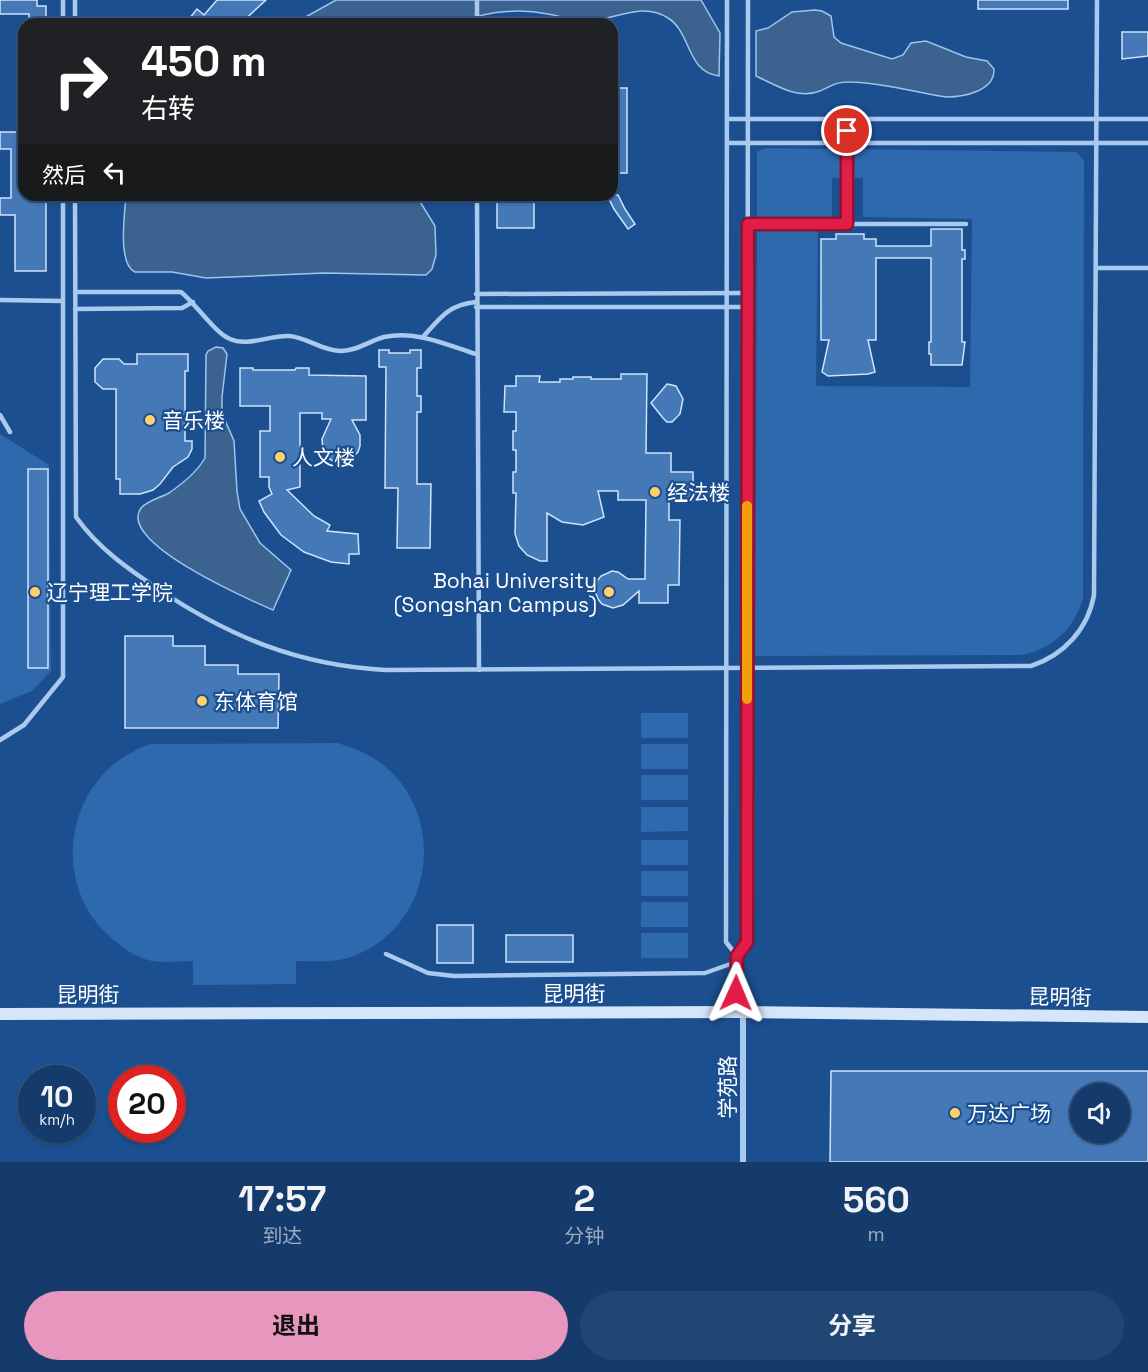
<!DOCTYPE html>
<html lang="zh">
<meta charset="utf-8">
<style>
body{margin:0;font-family:"Space Grotesk","Noto Sans SC",sans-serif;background:#214673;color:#f1f3f6;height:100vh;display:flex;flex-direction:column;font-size:22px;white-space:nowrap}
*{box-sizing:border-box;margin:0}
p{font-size:20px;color:#9dadc1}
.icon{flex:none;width:33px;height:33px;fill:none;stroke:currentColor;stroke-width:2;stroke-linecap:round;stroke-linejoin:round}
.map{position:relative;height:1162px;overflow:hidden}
.drawer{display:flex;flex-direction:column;background:#143b6b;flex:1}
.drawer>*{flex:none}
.guide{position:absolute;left:18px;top:18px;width:600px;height:183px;border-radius:18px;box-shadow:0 2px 4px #0004,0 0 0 2px #33557e;background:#202124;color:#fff;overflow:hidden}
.fabs{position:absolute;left:1070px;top:1083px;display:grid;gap:12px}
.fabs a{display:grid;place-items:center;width:60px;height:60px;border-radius:50%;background:#143b6b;box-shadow:0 2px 4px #0004,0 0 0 2px #33557e;font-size:30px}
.speed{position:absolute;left:18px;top:1065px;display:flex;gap:12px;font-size:30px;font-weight:700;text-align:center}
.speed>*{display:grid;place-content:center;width:78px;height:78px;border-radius:50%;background:#143b6b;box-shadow:0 2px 4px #0004,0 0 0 2px #33557e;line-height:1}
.speed small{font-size:15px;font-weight:400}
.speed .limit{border:9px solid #d22;background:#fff;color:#111}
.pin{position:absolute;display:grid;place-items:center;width:51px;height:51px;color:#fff;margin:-26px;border:3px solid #fff;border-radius:50%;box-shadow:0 2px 6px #0007}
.me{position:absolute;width:66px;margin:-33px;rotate:1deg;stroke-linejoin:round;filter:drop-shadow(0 0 4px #0008)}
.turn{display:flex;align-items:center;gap:21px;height:126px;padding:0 24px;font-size:27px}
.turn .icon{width:78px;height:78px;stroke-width:2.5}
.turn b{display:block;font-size:42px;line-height:51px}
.then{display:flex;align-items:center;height:57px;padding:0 24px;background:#0003;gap:12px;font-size:22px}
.eta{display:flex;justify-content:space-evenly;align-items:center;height:102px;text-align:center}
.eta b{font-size:36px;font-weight:700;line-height:42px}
.action{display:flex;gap:12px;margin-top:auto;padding:12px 24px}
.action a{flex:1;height:69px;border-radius:36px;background:#e797bd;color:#111;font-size:24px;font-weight:700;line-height:69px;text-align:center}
.action a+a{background:#214673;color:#f1f3f6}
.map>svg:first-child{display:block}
</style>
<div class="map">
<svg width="1148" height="1162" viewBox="0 0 1148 1162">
<rect width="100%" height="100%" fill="#1b4f8f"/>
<g fill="#2e69ad">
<path d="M765 148 1076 152 1084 161 1083 599C1073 630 1052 650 1020 655L755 656 757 227 818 228 816 386 970 387 972 219 863 217V178H832V218L757 217V152Z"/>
<polygon points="0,434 49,465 51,671 32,691 0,704"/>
<rect x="641" y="713" width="47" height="25"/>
<path d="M337 743C355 748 371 755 386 767 449 822 431 929 351 957 333 963 314 961 296 961V984L193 985V961C180 961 165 963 152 961 136 958 120 946 109 936 61 893 62 817 105 772 118 759 134 750 151 744Z"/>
<rect x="641" y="744" width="47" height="25"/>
<rect x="641" y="775" width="47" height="25"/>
<polygon points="641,807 688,807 688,831 641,832"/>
<rect x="641" y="840" width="47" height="25"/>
<rect x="641" y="871" width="47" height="25"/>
<rect x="641" y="902" width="47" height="25"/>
<rect x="641" y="933" width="47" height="25"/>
</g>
<g fill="#3c6290" stroke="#9cc4f0" stroke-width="1.5">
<path d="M336 0H701L720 33 719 76C686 72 692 33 668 18 642 1 615 20 588 21 574 22 562 16 548 14 517 8 484 12 454 24H293Z"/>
<path d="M815 10 822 11 831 16 834 37 841 43 892 59 903 55 911 43 926 41 966 57 987 61 994 69C995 91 964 97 946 97 914 92 883 83 851 82 838 81 831 86 820 91 797 100 776 85 756 76V31L768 28 792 12Z"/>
<path d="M126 195H416L435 226 436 255 432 269 426 275 324 273 206 278 172 272H135C117 264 125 212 126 195Z"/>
<path d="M216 347 223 348 227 354 222 397V413L234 441 237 491 240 509 260 543 291 570 273 610C250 600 116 542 141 508 148 500 160 498 169 493 182 484 197 472 205 458L206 355 208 351Z"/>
</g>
<g fill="#4478b7" stroke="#cfe3fa" stroke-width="1.5" fill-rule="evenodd">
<polygon points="0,0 37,0 37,6 46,6 46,24 29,24 29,14 0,14"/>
<polygon points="217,0 266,0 240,24 185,24 197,9 204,15"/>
<rect x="978" y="0" width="90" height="9"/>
<polygon points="1122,32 1148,32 1148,56 1122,59"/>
<rect x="612" y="88" width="15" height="85"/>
<polygon points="0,132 24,132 24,195 33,195 33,198 46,198 46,271 15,271 15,215 0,215 0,198 11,198 11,149 0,149"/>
<polygon points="607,195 618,195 625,209 635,224 628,229 614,209"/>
<rect x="497" y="200" width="37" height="28"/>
<polygon points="931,229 962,229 962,250 965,250 965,259 962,259 962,342 965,342 962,365 931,365 931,354 929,354 929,342 931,342 931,258 876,258 876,340 868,340 875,372 868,374 828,376 822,372 829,340 821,340 821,239 836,239 836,234 864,234 864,239 876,239 876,246 931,246"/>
<polygon points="379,350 389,350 389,353 410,353 410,350 421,350 421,368 417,368 417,396 421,396 421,412 417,412 417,484 431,484 430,548 397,548 398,488 385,488 386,367 379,367"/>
<polygon points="137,354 188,354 188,371 185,371 185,441 192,441 192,449 188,457 173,467 160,484 153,490 140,494 120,494 120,479 116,479 116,389 103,389 95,382 95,368 103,359 119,359 124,364 137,364"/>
<polygon points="240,368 253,368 253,370 295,370 296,368 309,368 309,375 366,376 366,420 352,420 360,435 360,446 358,452 350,460 345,462 333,461 328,458 323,449 322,439 331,419 322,419 322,413 300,413 300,487 287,490 314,516 330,525 327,531 358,534 359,554 349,554 349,564 331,562 304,552 281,535 264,512 259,501 272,494 269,487 269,477 260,477 260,431 270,431 270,406 240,406"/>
<polygon points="621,374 647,374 646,453 671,453 671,472 693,472 693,501 669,501 669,520 680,520 679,585 668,585 668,603 639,603 639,591 623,605 613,608 602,604 598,599 596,594 597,581 601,576 612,571 618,572 628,579 645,579 646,500 618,500 618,491 598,491 604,517 583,525 562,522 547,513 547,561 540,561 527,555 519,546 515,534 516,493 513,493 513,472 516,472 516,450 513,450 513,431 516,431 516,412 504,412 505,386 516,386 516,376 540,376 539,382 560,382 560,379 573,379 573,377 591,377 591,379 621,379"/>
<polygon points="667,384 676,386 683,399 680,414 672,422 667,422 663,418 651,403"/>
<rect x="28" y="469" width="20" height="199"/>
<polygon points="125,636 173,636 173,646 205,646 205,665 238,665 238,674 279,674 278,728 125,728"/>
<rect x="437" y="925" width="36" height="38"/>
<rect x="506" y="935" width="67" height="27"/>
<path d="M831 1071H1148V1162H830ZM1080 1094H1119V1132H1080Z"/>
</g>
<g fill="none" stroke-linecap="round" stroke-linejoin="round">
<g stroke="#a9c9ee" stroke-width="4.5">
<polyline points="63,0 63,24"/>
<polyline points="477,0 477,24"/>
<polyline points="727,0 726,942 737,956"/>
<polyline points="75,24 75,0"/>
<polyline points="727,119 1148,119"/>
<polyline points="847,119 847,224"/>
<polyline points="727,143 1148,143"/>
<path d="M75 195 76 517C98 548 127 568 158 589 230 637 298 665 385 670L1031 666C1064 655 1088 629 1094 595L1097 0"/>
<polyline points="477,195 479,670"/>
<polyline points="748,224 966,224"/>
<polyline points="1096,268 1148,268"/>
<path d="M75 292H181C196 304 214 332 230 339 248 347 270 335 289 336 307 337 322 351 341 351 357 351 369 341 384 337 416 330 447 345 476 354"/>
<polyline points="476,294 747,293"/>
<polyline points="0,300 63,301"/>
<polyline points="476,307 747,307"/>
<polyline points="75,309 182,308 193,302"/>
<path d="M423 337C441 317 448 305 476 302"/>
<polyline points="0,415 10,432"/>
<polyline points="0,740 24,725 63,677 63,195"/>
<polyline points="386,954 428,973 454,976 705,973 736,962"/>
<polyline points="736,1010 737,956 747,942 748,0"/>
</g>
<polyline stroke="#a9c9ee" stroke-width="6" points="743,1012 743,1162"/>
<polyline stroke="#d6e6fa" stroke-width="12" points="0,1014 743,1012 1148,1017"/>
</g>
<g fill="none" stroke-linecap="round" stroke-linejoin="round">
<g stroke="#92132f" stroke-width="15">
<polyline id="route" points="736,993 737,956 747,942 748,224 847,224 847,131"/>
</g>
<use href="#route" stroke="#e11d48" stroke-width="10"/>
<polyline stroke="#f59e0b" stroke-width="10" points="747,699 747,506"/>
</g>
<g fill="#ffd166" stroke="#1b4f8f" stroke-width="2">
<circle cx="150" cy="420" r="6"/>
<circle cx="280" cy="457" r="6"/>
<circle cx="655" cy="492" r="6"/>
<circle cx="35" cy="592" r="6"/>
<circle cx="609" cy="592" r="6"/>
<circle cx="202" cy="701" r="6"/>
<circle cx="955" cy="1113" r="6"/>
</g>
<g text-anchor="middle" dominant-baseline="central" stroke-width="4.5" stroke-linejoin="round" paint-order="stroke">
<g font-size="21" fill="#fff" stroke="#1b4f8f" text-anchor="start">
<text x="162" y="420">音乐楼</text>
<text x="292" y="457">人文楼</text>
<text x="667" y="492">经法楼</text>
<text x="597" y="580" text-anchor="end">Bohai University<tspan x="597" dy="24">(Songshan Campus)</tspan></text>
<text x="47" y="592">辽宁理工学院</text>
<text x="214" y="701">东体育馆</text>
<text x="967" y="1113">万达广场</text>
</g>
<g font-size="21" fill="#fff" stroke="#1b4f8f">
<text x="574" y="993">昆明街</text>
<text x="88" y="994">昆明街</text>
<text transform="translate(1060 997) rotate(1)">昆明街</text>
<text transform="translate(727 1087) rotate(-90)">学苑路</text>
</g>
</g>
</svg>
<div class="fabs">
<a><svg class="icon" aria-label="sound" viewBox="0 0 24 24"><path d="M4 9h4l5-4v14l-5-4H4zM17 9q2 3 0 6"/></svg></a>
</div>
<div class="speed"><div>10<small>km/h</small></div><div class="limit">20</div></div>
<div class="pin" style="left:847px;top:131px;background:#d93025"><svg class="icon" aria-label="arrive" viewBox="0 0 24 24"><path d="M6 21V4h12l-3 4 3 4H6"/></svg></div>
<svg class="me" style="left:736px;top:993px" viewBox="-20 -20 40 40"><path d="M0-17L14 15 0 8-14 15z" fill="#e11d48" stroke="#fff" stroke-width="4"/></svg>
<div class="guide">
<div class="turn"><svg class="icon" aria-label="right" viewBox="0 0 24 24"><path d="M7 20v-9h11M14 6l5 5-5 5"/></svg><div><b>450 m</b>右转</div></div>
<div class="then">然后<svg class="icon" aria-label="left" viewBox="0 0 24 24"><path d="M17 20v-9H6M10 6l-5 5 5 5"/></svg></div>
</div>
</div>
<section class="drawer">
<div class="eta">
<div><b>17:57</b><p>到达</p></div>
<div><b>2</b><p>分钟</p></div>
<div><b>560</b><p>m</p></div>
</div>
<div class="action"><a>退出</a><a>分享</a></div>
</section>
